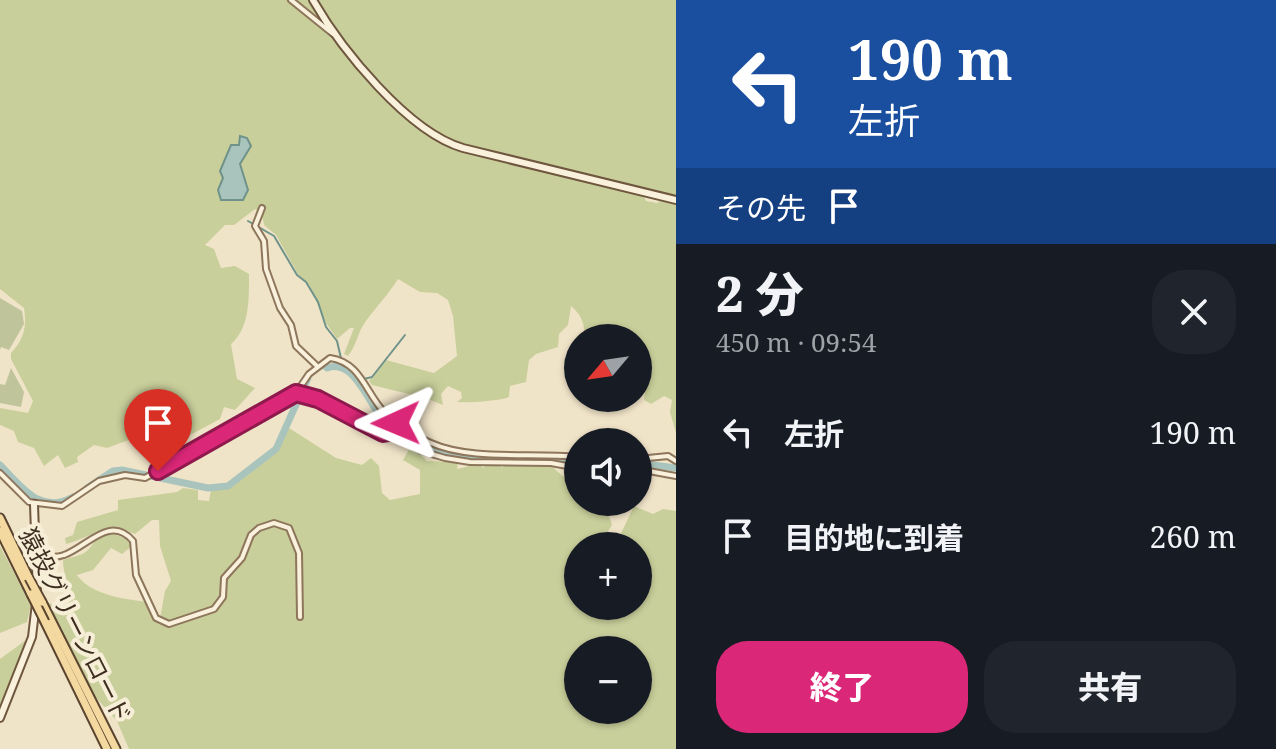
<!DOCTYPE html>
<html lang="ja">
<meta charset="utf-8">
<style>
body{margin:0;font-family:"Noto Serif","Noto Sans JP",serif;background:#20242c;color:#f1f3f6;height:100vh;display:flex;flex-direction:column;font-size:30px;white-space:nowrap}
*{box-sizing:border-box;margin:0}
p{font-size:26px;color:#9ea1a6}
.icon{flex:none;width:44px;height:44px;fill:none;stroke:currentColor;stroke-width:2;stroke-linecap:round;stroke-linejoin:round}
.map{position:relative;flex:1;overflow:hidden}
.details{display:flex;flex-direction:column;background:#171b24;width:600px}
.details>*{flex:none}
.guide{background:#1a4fa0;color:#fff;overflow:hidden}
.needle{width:52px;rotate:241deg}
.tools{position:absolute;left:564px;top:324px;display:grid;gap:16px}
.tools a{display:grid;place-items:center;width:88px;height:88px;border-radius:50%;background:#171b24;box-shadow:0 2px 6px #0004;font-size:40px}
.pin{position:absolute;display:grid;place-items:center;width:68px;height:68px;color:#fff;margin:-82px -34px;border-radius:50% 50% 50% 0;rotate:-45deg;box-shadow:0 0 8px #0007}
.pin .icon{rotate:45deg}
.me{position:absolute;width:88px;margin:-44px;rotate:269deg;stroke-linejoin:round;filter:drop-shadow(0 0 6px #0008)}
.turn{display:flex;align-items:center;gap:28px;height:168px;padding:0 40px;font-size:36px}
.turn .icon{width:104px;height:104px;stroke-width:2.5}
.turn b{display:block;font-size:56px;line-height:68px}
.then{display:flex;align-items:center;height:76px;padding:0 40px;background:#0003;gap:16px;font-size:30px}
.round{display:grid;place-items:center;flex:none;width:84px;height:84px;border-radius:32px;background:#20242c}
.overview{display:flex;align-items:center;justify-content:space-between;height:136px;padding:0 40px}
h1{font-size:48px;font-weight:800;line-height:60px}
.button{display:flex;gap:16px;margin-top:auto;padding:16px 40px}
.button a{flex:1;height:92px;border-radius:32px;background:#db2777;color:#fff;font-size:32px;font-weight:800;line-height:92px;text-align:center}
.button a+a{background:#20242c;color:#f1f3f6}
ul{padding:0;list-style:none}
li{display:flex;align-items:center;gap:24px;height:104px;padding:0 40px}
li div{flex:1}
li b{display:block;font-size:30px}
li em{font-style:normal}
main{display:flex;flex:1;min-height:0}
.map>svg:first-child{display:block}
</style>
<main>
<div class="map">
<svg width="676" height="749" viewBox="0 0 676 749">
<rect width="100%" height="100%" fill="#f0e4c8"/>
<g fill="#c9cf9b" fill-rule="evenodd">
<path d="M0 0H310C342 52 404 135 466 152L643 194 646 201 657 203 663 199 676 202V433L670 412 672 400 664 396 651 404 644 400 645 391 638 388V338H585C584 325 583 316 571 306L568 325 559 334 558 347 536 354 529 360 526 382 510 386 509 397C500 401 467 403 457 402L462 398 461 392 448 386 441 394 443 405 425 398 372 385 369 381 386 360 434 373 457 356 453 316 448 300 437 293 420 292 398 279C388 295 376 307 366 321 357 333 357 345 348 356L344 354 354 328H350L337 339 326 323 309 285 298 274 276 235 264 225 262 214 255 209 234 225H225L205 245 214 249 221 268 235 266 249 274C249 298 250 328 231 344L237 379 255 388 235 410 224 407 220 419 179 441 180 451 170 456 153 439 142 435 107 448 94 445 77 457 78 462 65 468 58 455 44 466 34 448 18 442 14 431 0 425V408L28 413 33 401 11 359V353C24 339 27 327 24 308L0 289Z"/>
<polygon points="315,0 676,0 676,197 450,142 417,121 374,79 336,33"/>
<path d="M289 428 336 458 362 465 371 458 379 466 382 493 390 500 420 494V470L403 460 411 446 427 461 458 462 457 469 478 464 484 468 485 463H499L502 468 506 464 528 465 534 456C553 460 558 480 578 482V502H604L612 525 599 546H578V606H638V546H615L634 506 653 514 663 509 676 511V749H129L117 721 90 691 45 601 67 612C74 598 63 577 63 560 81 554 86 557 97 537L114 534 129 540 132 546 122 554 111 548 93 570 77 575C91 595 124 599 147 602L155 621 159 624 165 591 171 581 160 546 159 520H152L135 534C109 520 92 537 66 544L65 538 73 535 77 522 118 510V500L177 492 183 488 198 490V500L209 501 211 490 228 487 276 451ZM578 650H638V710H578Z"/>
<polygon points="0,546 31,605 27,622 0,633"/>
<polygon points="26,640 11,684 0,704 0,659"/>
</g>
<g fill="#bfc49a">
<polygon points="0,298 22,311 24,324 9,350 1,347 0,350"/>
<polygon points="11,368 24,392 21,407 0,403 0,384 5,385"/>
</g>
<polygon fill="#a9c4bc" stroke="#6f938a" stroke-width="2" points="240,136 247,138 251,146 240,164 248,190 243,200 221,200 218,190 223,178 220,171 231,145 239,145"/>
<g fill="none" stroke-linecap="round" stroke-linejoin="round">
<g stroke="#6f938a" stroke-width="2">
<polyline points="248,221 274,236 297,275 306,282 318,302 326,327 337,341 343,367"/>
<polyline points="364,379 372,377 405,335"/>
</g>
<g stroke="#a9c4bc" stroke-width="7">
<path d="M319 367 323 364 327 368C357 356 371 415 392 429 449 468 484 453 546 461L557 457 578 463"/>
<polyline points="638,463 676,468"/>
<path d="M0 465C22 487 40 515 73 497"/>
<polyline points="87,488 113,471 122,470 208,488 228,486 276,449 308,378"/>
</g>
<g stroke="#8d765c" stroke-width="8">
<g id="street">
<polyline points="291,0 333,34"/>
<polyline points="262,208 255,226 264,241 266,269 280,308 291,325 296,346 317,366"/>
<path d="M297 393C304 395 310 396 317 398 340 407 363 435 389 432L421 451 445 458 470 462 551 463 578 468"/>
<polyline points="638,459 668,456 676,461"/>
<polyline points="638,469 676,476"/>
<path d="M0 473 29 502 62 506 99 481 125 475 145 478 296 393 309 374 330 358C361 362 366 394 385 413 397 426 415 436 431 443 471 461 534 452 578 457"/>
<path d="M38 556C47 557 56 558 64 555 87 547 110 514 133 541L136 575 156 618 169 624 214 609 223 597 224 578 242 558 251 535 259 528 274 523 289 528 299 553 300 617"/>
</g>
</g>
<g stroke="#6f573f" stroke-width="10">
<g id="secondary">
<path d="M313 0C341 49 408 132 463 148L676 200"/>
<polyline points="34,504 37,592"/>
<polyline points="0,718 32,637 36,603"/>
</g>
</g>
<g stroke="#5b4430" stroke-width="11">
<g id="primary">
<polyline points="0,518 29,578"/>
<polyline points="0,531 31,594"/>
<polyline points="42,602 116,749"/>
<polyline points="45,622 107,749"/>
</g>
</g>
<use href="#street" stroke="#faf1dc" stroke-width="4"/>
<use href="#secondary" stroke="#faf1dc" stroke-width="6"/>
<use href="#primary" stroke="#f3d9a0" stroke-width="7"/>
<g stroke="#5b4430" stroke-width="11" stroke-linecap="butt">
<g id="primary-bridge">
<polyline points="29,578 42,602"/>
<polyline points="31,594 45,622"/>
</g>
</g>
<use href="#primary-bridge" stroke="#f3d9a0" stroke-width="7"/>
</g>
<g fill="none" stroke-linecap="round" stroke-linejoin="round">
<g stroke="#8e194d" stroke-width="20">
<polyline id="route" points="158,471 296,393 318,399 383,433 389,432 396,423"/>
</g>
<use href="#route" stroke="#db2777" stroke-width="14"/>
</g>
<g text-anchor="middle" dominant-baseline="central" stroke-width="8" stroke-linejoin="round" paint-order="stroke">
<g font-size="24" fill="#3d2e20" stroke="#f7eed8">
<text transform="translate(76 625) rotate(63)">猿投グリーンロード</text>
</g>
</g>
</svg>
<div class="tools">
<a><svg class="needle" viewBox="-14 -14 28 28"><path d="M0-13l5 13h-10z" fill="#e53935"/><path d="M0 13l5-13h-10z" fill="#9ea1a6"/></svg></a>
<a><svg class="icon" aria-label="sound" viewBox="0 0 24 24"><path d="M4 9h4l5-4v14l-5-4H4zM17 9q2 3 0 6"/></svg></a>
<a>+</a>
<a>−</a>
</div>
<div class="pin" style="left:158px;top:471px;background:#d93025"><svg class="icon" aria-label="arrive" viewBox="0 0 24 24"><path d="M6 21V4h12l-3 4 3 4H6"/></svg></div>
<svg class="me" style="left:396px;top:423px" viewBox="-20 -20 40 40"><path d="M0-17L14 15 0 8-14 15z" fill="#db2777" stroke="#fff" stroke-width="4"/></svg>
</div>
<section class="details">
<div class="guide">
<div class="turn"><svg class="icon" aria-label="left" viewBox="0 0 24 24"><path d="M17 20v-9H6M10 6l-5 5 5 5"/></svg><div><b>190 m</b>左折</div></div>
<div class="then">その先<svg class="icon" aria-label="arrive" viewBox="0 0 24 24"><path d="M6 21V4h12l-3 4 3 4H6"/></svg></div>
</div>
<div class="overview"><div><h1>2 分</h1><p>450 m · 09:54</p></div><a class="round"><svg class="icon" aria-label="close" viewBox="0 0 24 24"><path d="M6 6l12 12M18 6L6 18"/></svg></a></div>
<ul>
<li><svg class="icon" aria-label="left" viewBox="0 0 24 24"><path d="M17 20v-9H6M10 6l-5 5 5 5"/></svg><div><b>左折</b></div><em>190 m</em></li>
<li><svg class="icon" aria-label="arrive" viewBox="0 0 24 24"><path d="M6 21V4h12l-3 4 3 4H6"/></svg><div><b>目的地に到着</b></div><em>260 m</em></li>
</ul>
<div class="button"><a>終了</a><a>共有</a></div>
</section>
</main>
